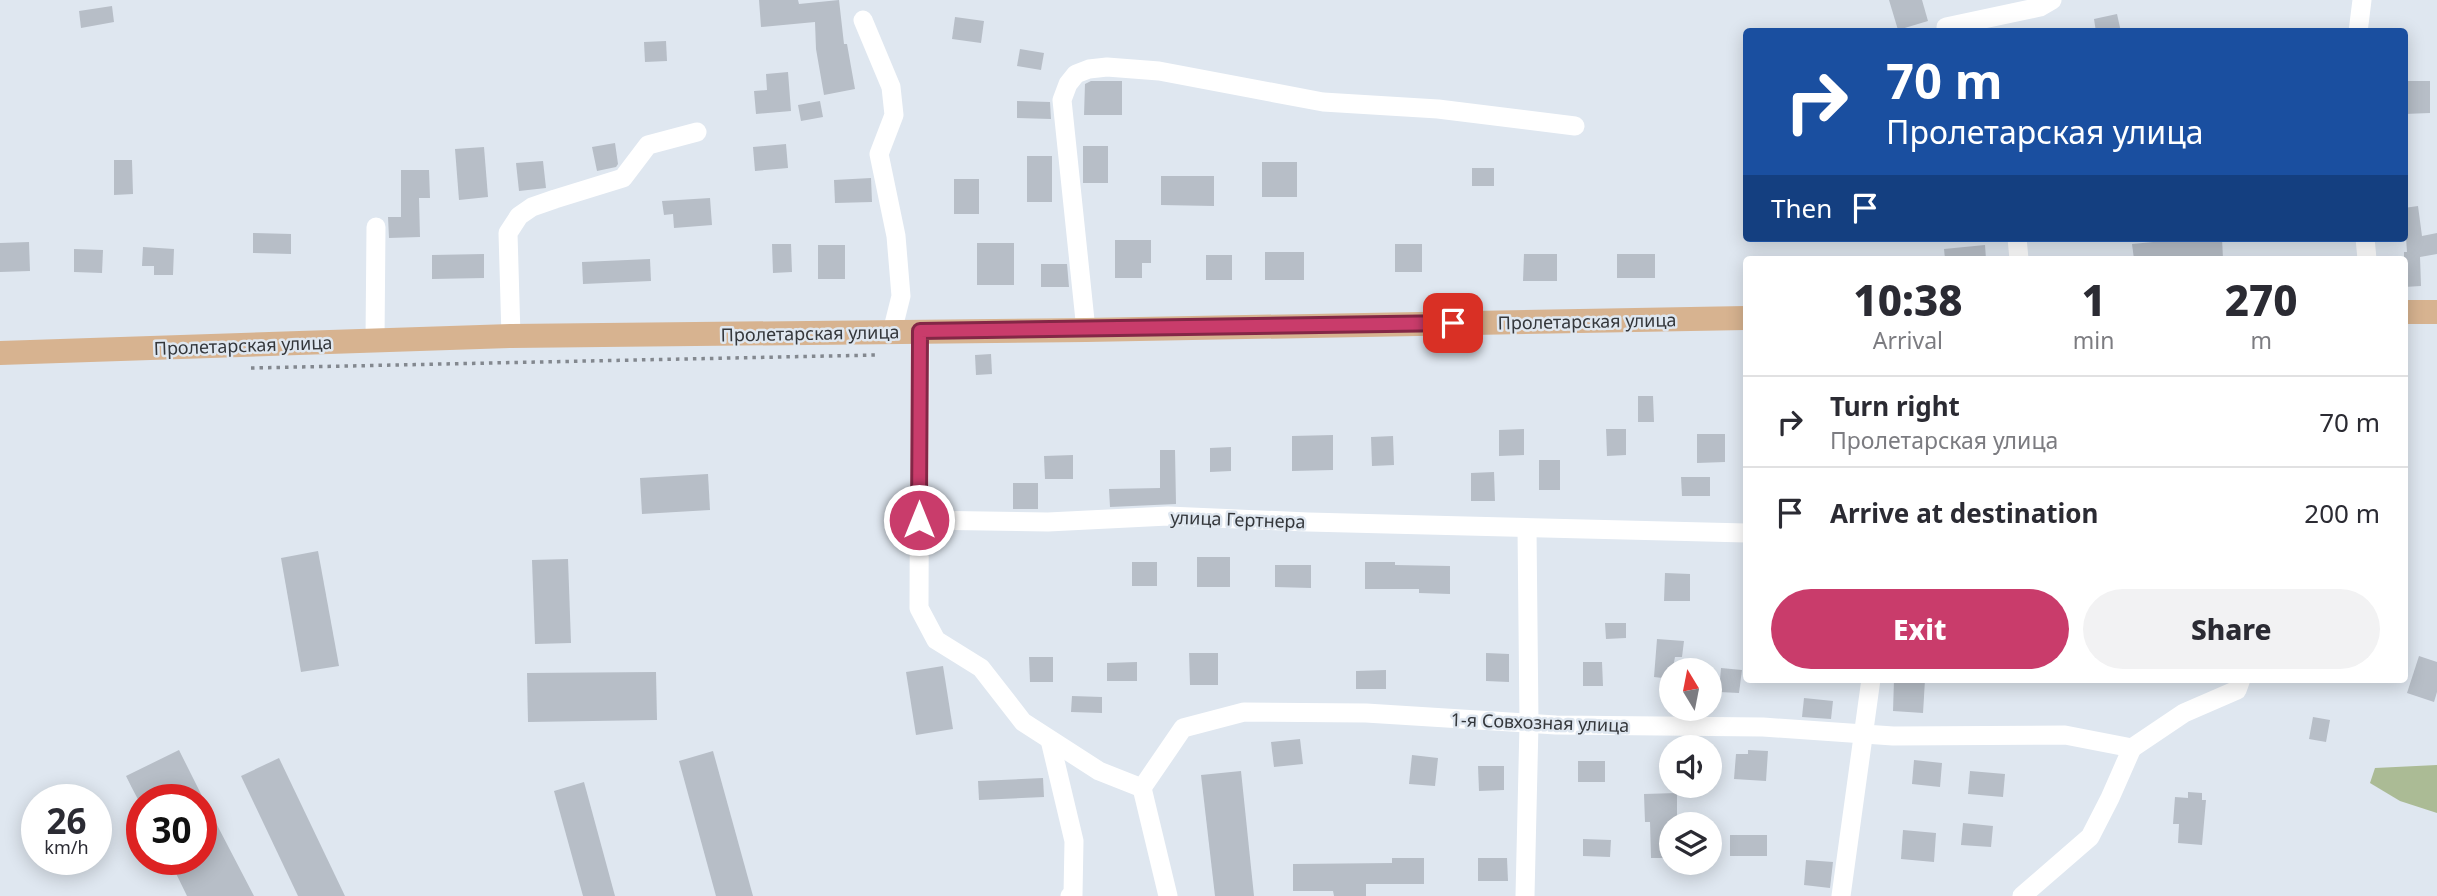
<!DOCTYPE html>
<meta charset="utf-8">
<style>
body{margin:0;font-family:"Noto Sans",sans-serif;background:#f2f2f3;color:#2b2b33;height:100vh;display:flex;flex-direction:column;font-size:26px;white-space:nowrap}
*{box-sizing:border-box;margin:0}
p{font-size:23px;color:#7c7c81}
.icon{flex:none;width:38px;height:38px;fill:none;stroke:currentColor;stroke-width:2;stroke-linecap:round;stroke-linejoin:round}
.map{position:relative;flex:1;overflow:hidden}
.sheet{position:absolute;left:1743px;top:256px;width:665px;height:427px;display:flex;flex-direction:column;background:#fff;border-radius:7px;box-shadow:0 4px 18px #0003}
.sheet>*{flex:none}
.banner{position:absolute;left:1743px;top:28px;width:665px;height:214px;border-radius:7px;box-shadow:0 4px 18px #0003;background:#1a4fa0;color:#fff;overflow:hidden}
.needle{width:46px;rotate:350deg}
.controls{position:absolute;left:1659px;top:658px;display:grid;gap:14px}
.controls a{display:grid;place-items:center;width:63px;height:63px;border-radius:50%;background:#fff;box-shadow:0 4px 18px #0003;font-size:35px}
.speed{position:absolute;left:21px;top:784px;display:flex;gap:14px;font-size:35px;font-weight:700;text-align:center}
.speed>*{display:grid;place-content:center;width:91px;height:91px;border-radius:50%;background:#fff;box-shadow:0 4px 18px #0003;line-height:1}
.speed small{font-size:18px;font-weight:400}
.speed .limit{border:10px solid #d22;background:#fff;color:#111}
.pin{position:absolute;display:grid;place-items:center;width:60px;height:60px;color:#fff;margin:-30px;border-radius:14px;box-shadow:0 4px 10px #0006}
.me{position:absolute;width:77px;margin:-38px;rotate:0deg;stroke-linejoin:round;filter:drop-shadow(0 0 5px #0008)}
.turn{display:flex;align-items:center;gap:24px;height:147px;padding:0 28px;font-size:32px}
.turn .icon{width:91px;height:91px;stroke-width:2.5}
.turn b{display:block;font-size:49px;line-height:60px}
.then{display:flex;align-items:center;height:66px;padding:0 28px;background:#0003;gap:14px;font-size:26px}
.eta{display:flex;justify-content:space-evenly;align-items:center;height:119px;text-align:center}
.eta b{font-size:42px;font-weight:800;line-height:49px}
.cta{display:flex;gap:14px;margin-top:auto;padding:14px 28px}
.cta a{flex:1;height:80px;border-radius:42px;background:#c93c6b;color:#fff;font-size:28px;font-weight:800;line-height:80px;text-align:center}
.cta a+a{background:#f2f2f3;color:#2b2b33}
ul{padding:0;list-style:none}
li{display:flex;align-items:center;gap:21px;height:91px;padding:0 28px;border-top:2px solid #e1e1e2}
li div{flex:1}
li b{display:block;font-size:26px}
li em{font-style:normal}
.map>svg:first-child{display:block}
</style>
<div class="map">
<svg width="2437" height="896" viewBox="0 0 2437 896">
<rect width="100%" height="100%" fill="#dfe7f0"/>
<polygon fill="#abbb95" points="2437,765 2437,813 2400,801 2370,783 2375,768"/>
<g fill="#b7bec7">
<polygon points="759,0 798,0 799,4 839,0 844,44 847,44 855,89 824,95 816,49 815,22 761,27"/>
<polygon points="1889,0 1922,0 1928,21 1898,30"/>
<polygon points="112,6 114,22 81,28 79,11"/>
<polygon points="2117,14 2121,32 2096,32 2094,19"/>
<polygon points="955,17 984,21 981,43 952,39"/>
<polygon points="666,41 667,61 645,62 644,42"/>
<polygon points="1020,49 1044,53 1041,70 1017,66"/>
<polygon points="788,72 791,111 756,114 754,91 767,90 766,74"/>
<polygon points="1091,81 1122,81 1122,115 1084,115 1085,84"/>
<polygon points="2404,81 2430,81 2430,113 2404,114"/>
<polygon points="820,101 823,117 801,121 798,105"/>
<polygon points="1017,101 1050,102 1051,119 1017,118"/>
<polygon points="615,143 618,164 616,167 597,171 592,147"/>
<polygon points="786,144 788,168 755,171 753,147"/>
<rect x="1083" y="146" width="25" height="37"/>
<polygon points="484,147 488,197 459,200 455,149"/>
<rect x="1027" y="156" width="25" height="46"/>
<polygon points="114,160 132,160 133,194 114,195"/>
<polygon points="543,161 546,188 519,191 516,163"/>
<rect x="1262" y="162" width="35" height="35"/>
<rect x="1472" y="168" width="22" height="18"/>
<polygon points="401,170 429,170 430,198 419,198 420,237 389,238 388,217 401,217"/>
<polygon points="1161,176 1214,176 1214,206 1161,205"/>
<polygon points="871,178 872,202 835,203 834,180"/>
<rect x="954" y="179" width="25" height="35"/>
<polygon points="710,198 712,225 674,228 673,214 664,215 662,201"/>
<polygon points="2418,206 2422,236 2437,233 2437,254 2420,257 2421,286 2404,287 2404,252 2407,252 2404,208"/>
<polygon points="253,233 291,234 291,254 253,253"/>
<polygon points="2195,238 2222,238 2223,259 2134,259 2132,244"/>
<polygon points="1115,240 1151,240 1151,263 1142,263 1142,278 1115,278"/>
<polygon points="29,242 30,271 0,272 0,243"/>
<rect x="977" y="243" width="37" height="42"/>
<polygon points="772,244 791,244 792,272 773,273"/>
<rect x="1395" y="244" width="27" height="28"/>
<rect x="818" y="245" width="27" height="34"/>
<polygon points="1985,245 1986,259 1945,259 1944,249"/>
<polygon points="143,247 174,249 173,275 154,275 154,266 142,266"/>
<polygon points="74,249 103,250 102,273 74,272"/>
<rect x="1265" y="252" width="39" height="28"/>
<polygon points="484,254 484,278 432,279 432,255"/>
<polygon points="1524,254 1557,254 1557,281 1523,281"/>
<rect x="1617" y="254" width="38" height="24"/>
<rect x="1206" y="255" width="26" height="25"/>
<polygon points="650,259 651,281 583,284 582,262"/>
<polygon points="1041,264 1067,264 1069,287 1041,287"/>
<polygon points="991,354 992,374 976,375 975,355"/>
<polygon points="1638,396 1653,396 1654,422 1638,422"/>
<polygon points="1524,429 1524,455 1499,456 1499,430"/>
<polygon points="1606,429 1626,429 1626,455 1607,456"/>
<polygon points="1697,434 1725,434 1725,462 1697,463"/>
<polygon points="1333,435 1333,470 1292,471 1292,436"/>
<polygon points="1393,436 1394,465 1372,466 1371,437"/>
<polygon points="1231,447 1231,471 1210,472 1210,448"/>
<polygon points="1160,450 1175,450 1176,504 1110,507 1109,489 1160,488"/>
<polygon points="1073,455 1073,479 1045,479 1044,456"/>
<rect x="1539" y="460" width="21" height="30"/>
<polygon points="1494,472 1495,501 1471,501 1471,473"/>
<polygon points="708,474 710,510 642,514 640,478"/>
<polygon points="1681,477 1710,477 1710,496 1682,496"/>
<rect x="1013" y="483" width="25" height="26"/>
<polygon points="318,551 339,666 301,672 281,558"/>
<rect x="1197" y="557" width="33" height="30"/>
<polygon points="568,559 571,643 535,644 532,560"/>
<rect x="1132" y="562" width="25" height="24"/>
<polygon points="1365,562 1395,562 1395,565 1450,566 1450,594 1419,593 1419,589 1365,589"/>
<polygon points="1275,565 1311,565 1311,588 1275,587"/>
<polygon points="1665,573 1690,574 1690,601 1664,601"/>
<polygon points="1605,623 1626,623 1626,638 1606,639"/>
<polygon points="1657,639 1684,641 1682,657 1675,657 1671,679 1654,677"/>
<polygon points="1189,653 1218,653 1218,685 1190,685"/>
<polygon points="1486,653 1509,654 1509,682 1486,681"/>
<polygon points="2419,656 2437,662 2437,692 2434,702 2407,693"/>
<polygon points="1029,657 1053,657 1053,682 1030,682"/>
<polygon points="1137,662 1137,681 1107,681 1107,663"/>
<polygon points="1583,662 1602,662 1603,686 1583,686"/>
<polygon points="943,666 953,729 916,735 906,672"/>
<polygon points="1721,668 1742,670 1739,693 1719,692"/>
<polygon points="1386,670 1386,689 1356,689 1356,671"/>
<polygon points="656,672 657,720 528,722 527,673"/>
<polygon points="1894,679 1925,680 1923,713 1893,711"/>
<polygon points="1072,696 1102,697 1102,713 1071,712"/>
<polygon points="1804,698 1833,701 1831,719 1802,717"/>
<polygon points="2313,717 2330,720 2326,742 2309,739"/>
<polygon points="1300,739 1303,764 1274,767 1271,742"/>
<polygon points="179,750 204,800 254,896 187,896 169,859 201,859 201,800 142,800 142,807 132,788 126,776"/>
<polygon points="1748,750 1768,751 1766,781 1734,779 1736,754 1748,754"/>
<polygon points="713,751 753,896 716,896 679,761"/>
<polygon points="1412,755 1438,758 1435,786 1409,784"/>
<polygon points="279,758 345,896 298,896 241,776"/>
<polygon points="1914,760 1942,763 1940,787 1912,784"/>
<rect x="1578" y="761" width="27" height="21"/>
<polygon points="1478,766 1504,766 1504,790 1479,791"/>
<polygon points="1241,771 1254,896 1215,896 1201,775"/>
<polygon points="1970,771 2005,774 2003,797 1968,794"/>
<polygon points="1043,778 1044,797 979,800 978,781"/>
<polygon points="584,782 615,896 583,896 554,791"/>
<polygon points="2188,792 2202,793 2202,800 2206,800 2202,845 2178,843 2179,824 2173,824 2175,797 2188,798"/>
<polygon points="1677,793 1677,822 1671,822 1671,858 1651,858 1650,822 1645,822 1644,794"/>
<polygon points="1963,823 1993,826 1991,847 1961,845"/>
<polygon points="1903,830 1936,833 1934,862 1901,859"/>
<rect x="1730" y="835" width="37" height="21"/>
<polygon points="1583,839 1611,840 1610,857 1583,856"/>
<polygon points="1392,858 1424,858 1424,884 1366,884 1366,896 1334,896 1333,891 1293,891 1293,864 1392,863"/>
<polygon points="1478,858 1507,858 1508,881 1478,881"/>
<polygon points="1806,860 1833,862 1830,888 1804,885"/>
</g>
<g fill="none" stroke-linecap="round" stroke-linejoin="round">
<polyline stroke="#83888f" stroke-width="3.5" stroke-dasharray="3.5 5" stroke-linecap="butt" points="251,368 876,355"/>
<g stroke="#fff" stroke-width="19">
<polyline points="863,20 891,87 894,115 879,154 896,236 901,296 892,332"/>
<polyline points="1946,27 2040,7 2052,0"/>
<polyline points="2358,32 2362,0"/>
<polyline points="2017,238 2019,259"/>
<polyline points="2365,238 2367,259"/>
<polyline points="1086,330 1062,100 1068,84 1076,74 1089,69 1107,67 1159,71 1323,102 1438,109 1575,126"/>
<polyline points="920,331 919,608 936,640 981,668 1023,722 1099,771 1142,788"/>
<polyline points="511,336 508,233 519,216 532,207 555,199 623,178 648,145 697,132"/>
<polyline points="375,341 376,227"/>
<polyline points="919,520 1048,522 1168,516 1308,522 1746,533"/>
<polyline points="1050,740 1074,841 1073,895 1070,896"/>
<polyline points="1142,788 1183,728 1244,712 1366,713 1556,725 1763,727 1893,736 2065,735 2132,748 2184,713 2237,690 2241,679"/>
<polyline points="1142,788 1168,896"/>
<polyline points="1525,896 1529,724 1527,528"/>
<polyline points="1841,896 1871,679"/>
<polyline points="2022,896 2090,837 2110,798 2132,748"/>
</g>
<g stroke="#d7b390" stroke-width="24">
<polyline points="2404,312 2437,312"/>
<polyline points="0,353 511,336 1086,330 1746,318"/>
</g>
</g>
<g fill="none" stroke-linecap="round" stroke-linejoin="round">
<g stroke="#832746" stroke-width="18">
<polyline id="route" points="919,520 920,331 1453,323"/>
</g>
<use href="#route" stroke="#c93c6b" stroke-width="12"/>
</g>
<g text-anchor="middle" dominant-baseline="central" stroke-width="5" stroke-linejoin="round" paint-order="stroke">
<g font-size="18" fill="#34373b" stroke="#dfe7f0">
<text transform="translate(1587 321) rotate(-1)">Пролетарская улица</text>
<text transform="translate(810 333) rotate(-1)">Пролетарская улица</text>
<text transform="translate(243 345) rotate(-2)">Пролетарская улица</text>
<text transform="translate(1238 519) rotate(2)">улица Гертнера</text>
<text transform="translate(1540 722) rotate(2)">1-я Совхозная улица</text>
</g>
</g>
</svg>
<div class="controls">
<a><svg class="needle" viewBox="-14 -14 28 28"><path d="M0-13l5 13h-10z" fill="#e53935"/><path d="M0 13l5-13h-10z" fill="#7c7c81"/></svg></a>
<a><svg class="icon" aria-label="sound" viewBox="0 0 24 24"><path d="M4 9h4l5-4v14l-5-4H4zM17 9q2 3 0 6"/></svg></a>
<a><svg class="icon" aria-label="layers" viewBox="0 0 24 24"><path d="M12 4l9 5-9 5-9-5zM3 14l9 5 9-5"/></svg></a>
</div>
<div class="speed"><div>26<small>km/h</small></div><div class="limit">30</div></div>
<div class="pin" style="left:1453px;top:323px;background:#d93025"><svg class="icon" aria-label="arrive" viewBox="0 0 24 24"><path d="M6 21V4h12l-3 4 3 4H6"/></svg></div>
<svg class="me" style="left:919px;top:520px" viewBox="-20 -20 40 40"><circle r="17" fill="#c93c6b" stroke="#fff" stroke-width="3"/><path d="M0-11L8 9 0 5-8 9z" fill="#fff"/></svg>
<div class="banner">
<div class="turn"><svg class="icon" aria-label="right" viewBox="0 0 24 24"><path d="M7 20v-9h11M14 6l5 5-5 5"/></svg><div><b>70 m</b>Пролетарская улица</div></div>
<div class="then">Then<svg class="icon" aria-label="arrive" viewBox="0 0 24 24"><path d="M6 21V4h12l-3 4 3 4H6"/></svg></div>
</div>
<section class="sheet">
<div class="eta">
<div><b>10:38</b><p>Arrival</p></div>
<div><b>1</b><p>min</p></div>
<div><b>270</b><p>m</p></div>
</div>
<ul>
<li><svg class="icon" aria-label="right" viewBox="0 0 24 24"><path d="M7 20v-9h11M14 6l5 5-5 5"/></svg><div><b>Turn right</b><p>Пролетарская улица</p></div><em>70 m</em></li>
<li><svg class="icon" aria-label="arrive" viewBox="0 0 24 24"><path d="M6 21V4h12l-3 4 3 4H6"/></svg><div><b>Arrive at destination</b></div><em>200 m</em></li>
</ul>
<div class="cta"><a>Exit</a><a>Share</a></div>
</section>
</div>
